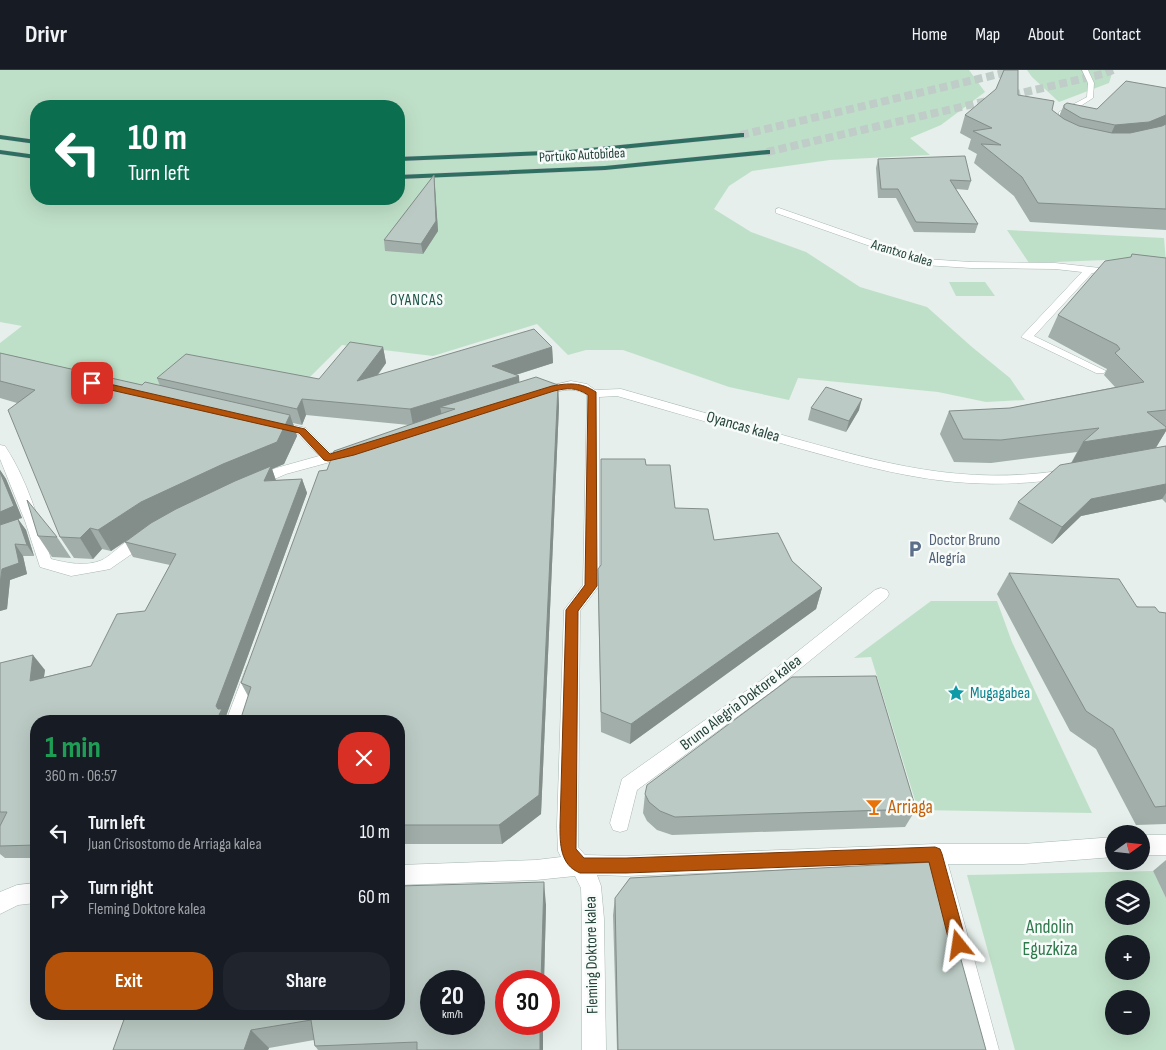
<!DOCTYPE html>
<meta charset="utf-8">
<style>
body{margin:0;font-family:"Sofia Sans Condensed",sans-serif;background:#20242c;color:#f1f3f6;height:100vh;display:flex;flex-direction:column;font-size:19px;white-space:nowrap}
*{box-sizing:border-box;margin:0}
p{font-size:16px;color:#9ea1a6}
.icon{flex:none;width:28px;height:28px;fill:none;stroke:currentColor;stroke-width:2;stroke-linecap:round;stroke-linejoin:round}
.map{position:relative;flex:1;overflow:hidden}
.side{position:absolute;left:30px;top:645px;width:375px;height:305px;display:flex;flex-direction:column;background:#171b24;border-radius:20px;box-shadow:0 5px 20px #0002}
.side>*{flex:none}
.banner{position:absolute;left:30px;top:30px;width:375px;height:105px;border-radius:20px;box-shadow:0 5px 20px #0002;background:#0b6e4f;color:#fff;overflow:hidden}
.needle{width:32px;rotate:75deg}
.tools{position:absolute;left:1105px;top:755px;display:grid;gap:10px}
.tools a{display:grid;place-items:center;width:45px;height:45px;border-radius:50%;background:#171b24;box-shadow:0 5px 20px #0002;font-size:25px}
.speed{position:absolute;left:420px;top:900px;display:flex;gap:10px;font-size:25px;font-weight:700;text-align:center}
.speed>*{display:grid;place-content:center;width:65px;height:65px;border-radius:50%;background:#171b24;box-shadow:0 5px 20px #0002;line-height:1}
.speed small{font-size:12px;font-weight:400}
.speed .limit{border:8px solid #d22;background:#fff;color:#111}
.pin{position:absolute;display:grid;place-items:center;width:42px;height:42px;color:#fff;margin:-21px;border-radius:10px;box-shadow:0 2px 8px #0006}
.me{position:absolute;width:55px;margin:-28px;rotate:345deg;stroke-linejoin:round;filter:drop-shadow(0 0 4px #0008)}
.turn{display:flex;align-items:center;gap:18px;height:105px;padding:0 15px;font-size:22px}
.turn .icon{width:65px;height:65px;stroke-width:2.5}
.turn b{display:block;font-size:35px;line-height:42px}
.round{display:grid;place-items:center;flex:none;width:52px;height:52px;border-radius:20px;background:#20242c}
.headline{display:flex;align-items:center;justify-content:space-between;height:85px;padding:0 15px}
h1{font-size:30px;font-weight:700;line-height:38px;color:#1e9e55}
.button{display:flex;gap:10px;margin-top:auto;padding:10px 15px}
.button a{flex:1;height:58px;border-radius:20px;background:#b45309;color:#fff;font-size:20px;font-weight:700;line-height:58px;text-align:center}
.button a+a{background:#20242c;color:#f1f3f6}
ul{padding:0;list-style:none}
li{display:flex;align-items:center;gap:15px;height:65px;padding:0 15px}
li div{flex:1}
li b{display:block;font-size:19px}
li em{font-style:normal}
header{display:flex;align-items:center;gap:30px;box-sizing:border-box;height:70px;padding:0 25px;background:#171b24;border-bottom:1px solid #363941}
header strong{font-size:24px}
nav{display:flex;gap:28px;margin-inline-start:auto;font-size:18px}
.map>svg:first-child{display:block}
</style>
<header>
<strong>Drivr</strong>
<nav><a>Home</a><a>Map</a><a>About</a><a>Contact</a></nav>
</header>
<div class="map">
<svg width="1166" height="980" viewBox="0 0 1166 980">
<rect width="100%" height="100%" fill="#e6efeb"/>
<g fill="#bfe0c8" fill-rule="evenodd">
<path d="M0 0H969L985 22 941 55 910 68 930 85 830 90 752 101 729 116 714 139 751 162 806 182 860 217 927 237 972 277 1010 308 1025 330 986 332 938 322 798 308 789 330 729 317 623 280H586L568 285 537 254 433 286 342 275 310 307 160 320 0 284V273L22 256 0 252ZM36 36H399V129H36Z"/>
<polygon points="1027,0 1113,0 1109,13 1059,32 1032,7"/>
<polygon points="1007,160 1164,168 1166,192 1106,190 1029,193"/>
<polygon points="949,212 985,212 995,226 956,226"/>
<polygon points="931,531 997,531 1012,572 1092,743 918,740 871,587 854,588"/>
<path d="M1153 801 1166 828V980H1015L967 805ZM1114 819H1141V846H1114ZM1114 874H1141V901H1114ZM1114 929H1141V956H1114Z"/>
</g>
<g fill="none" stroke-linecap="round" stroke-linejoin="round">
<g stroke="#bfccc8" stroke-width="8" stroke-dasharray="8 4" stroke-linecap="butt">
<polyline points="741,65 1016,0"/>
<polyline points="767,82 1103,4 1113,0"/>
</g>
<g stroke="#a8b8b2" stroke-width="1">
<g id="minor">
<polygon points="1082,0 1088,0 1094,13 1093,28 1065,46 1059,46 1059,42 1087,27 1088,13"/>
<polygon points="779,138 925,189 971,192 1055,193 1100,198 1100,202 1092,203 1034,266 1106,301 1104,303 1096,303 1021,267 1082,202 1055,199 971,198 924,195 776,143 776,139"/>
<path d="M571 311 587 314 595 320 621 319C676 335 731 350 786 366 886 394 961 416 1066 400L1071 401 1073 404 1071 407 1066 408C960 425 884 402 784 374 728 358 672 342 617 326L599 327V516L580 541 578 777 585 785 626 786 935 774H1023L1114 767V787L1023 794H948L999 980H975L927 794 626 806 597 805 601 816 604 849 606 980H582V849L581 818 575 806 536 810 399 815V795L536 790 561 787 558 781 557 756 564 540 583 515 587 325C572 315 557 322 540 326L534 322 536 319Z"/>
<polygon points="276,351 306,358 331,383 351,378 358,382 356,385 286,404 261,415 251,415 249,412 251,409 276,398 319,386 298,364 272,358 270,355"/>
<path d="M0 375 5 376C27 409 39 451 51 489 67 493 86 497 102 490 116 483 133 460 149 464L151 468 149 472 110 499 105 500 71 506 40 497 25 451 0 389Z"/>
<polygon points="881,518 887,520 889,524 887,528 775,619 637,720 627,760 620,762 613,760 610,753 622,709 763,609 875,520"/>
<polygon points="253,594 259,596 261,601 244,651 226,651 245,601 247,596"/>
<rect x="1141" y="765" width="25" height="20"/>
<polygon points="36,813 36,833 18,835 0,844 0,822 17,815"/>
</g>
</g>
<g stroke="#c2cac8" stroke-width="1">
<g id="highway">
<polygon points="741,63 744,63 744,67 570,84 399,91 399,87 570,80"/>
<polygon points="0,65 36,70 36,74 0,69"/>
<polygon points="0,80 36,85 36,89 0,84"/>
<polygon points="767,80 770,80 770,84 605,100 399,109 399,105 605,96"/>
</g>
</g>
<use href="#minor" fill="#fff" fill-rule="evenodd"/>
<use href="#highway" fill="#2f6f62" fill-rule="evenodd"/>
</g>
<g fill="#a1aea9">
<polygon points="1166,18 1166,160 1030,152 1014,126 974,93 977,84 968,79 971,69 960,63 965,45 1018,25 1059,46 1064,35 1097,39"/>
<polygon points="878,89 971,111 968,120 956,119 978,154 975,163 914,162 896,128 878,128 876,98"/>
<polygon points="435,115 438,161 423,184 385,181 384,170"/>
<polygon points="1132,184 1166,188 1166,361 1155,378 1166,376 1166,433 1162,429 1081,446 1052,474 1009,449 1018,432 1071,393 1077,382 991,393 954,392 940,364 949,341 1010,338 1115,317 1104,305 1107,299 1105,298 1048,267 1058,245 1130,188"/>
<polygon points="383,277 386,293 378,305 552,277 553,293 516,305 519,313 558,315 559,336 541,744 502,774 399,774 399,651 248,626 241,613 327,400 409,355 306,345 302,355 293,353 297,366 284,394 272,399 276,410 302,409 307,423 226,646 36,651 36,788 5,788 0,784 0,593 45,600 44,607 91,596 145,541 170,495 133,487 125,472 131,468 111,481 102,479 93,489 74,488 60,467 17,333 0,328 0,283 142,315 160,316 157,308 319,309"/>
<polygon points="811,338 859,340 846,362 808,350"/>
<polygon points="601,389 646,395 675,438 714,470 792,491 822,518 816,539 630,674 601,662 598,520 598,499 601,495"/>
<polygon points="0,400 6,409 22,448 18,449 26,460 34,486 23,486 27,504 10,510 7,539 0,541"/>
<polygon points="38,466 57,467 71,488 52,487"/>
<polygon points="1009,503 1159,542 1166,543 1166,754 1136,755 1096,679 1070,661 997,524"/>
<polygon points="645,724 916,739 905,757 672,765 657,760 647,751 643,743"/>
<polygon points="1166,790 1166,828 1153,801"/>
<polygon points="615,828 986,980 617,980 613,845"/>
<polygon points="546,835 544,911 506,911 506,954 543,954 543,980 318,980 315,976 314,970 269,978 268,980 113,980"/>
</g>
<g fill="#838d89">
<polygon points="1166,45 1166,58 1107,73 1115,55"/>
<polygon points="434,105 438,161 423,184 421,174"/>
<polygon points="383,277 386,293 361,327 357,311"/>
<polygon points="552,277 553,293 493,312 492,296"/>
<polygon points="519,306 520,322 455,339 440,337 442,346 413,355 410,339"/>
<polygon points="558,315 559,336 541,744 502,774 499,755"/>
<polygon points="302,329 306,345 302,355 297,339"/>
<polygon points="862,329 859,340 846,362 849,351"/>
<polygon points="290,345 297,366 284,394 272,399 276,411 152,453 111,481 98,460 141,432"/>
<polygon points="1166,359 1166,361 1154,381 1070,396 1083,372"/>
<polygon points="0,400 6,409 22,448 18,449 26,460 34,486 27,475 0,456"/>
<polygon points="302,409 307,423 226,646 229,651 216,651 216,636"/>
<polygon points="1166,414 1166,423 1162,429 1081,446 1052,474 1062,457 1091,429"/>
<polygon points="90,458 102,479 93,489 80,468"/>
<polygon points="15,474 23,486 27,504 10,510 7,539 0,541 0,514 2,499"/>
<polygon points="822,518 816,539 630,674 631,654"/>
<polygon points="33,585 45,600 41,625 30,611"/>
<polygon points="544,812 546,835 544,911 541,911"/>
<rect x="540" y="954" width="3" height="26"/>
<polygon points="251,960 269,978 268,980 244,980"/>
</g>
<g fill="#bbcac4" stroke="#838d89" fill-rule="evenodd">
<polygon points="1004,0 1018,0 1018,25 1054,31 1052,40 1064,49 1079,56 1112,63 1130,63 1162,56 1166,54 1166,139 1038,133 1022,107 981,74 1001,75 973,61 992,58 965,45 996,19"/>
<polygon points="1126,11 1166,18 1166,45 1149,52 1115,55 1081,48 1064,38 1064,35 1067,33 1097,39"/>
<polygon points="965,86 971,111 950,110 978,154 916,152 898,119 881,119 878,89"/>
<polygon points="434,105 436,151 421,174 384,170"/>
<polygon points="1132,184 1166,188 1166,340 1147,342 1166,357 1166,359 1083,372 1099,358 1001,370 963,369 949,341 1010,338 1144,312 1115,283 1120,279 1117,275 1058,245 1105,191 1131,187"/>
<polygon points="534,259 552,277 492,296 519,306 410,339 302,329 297,339 157,308 186,284 319,309 350,272 383,277 357,311"/>
<polygon points="0,283 142,315 145,312 290,345 277,372 223,394 141,432 98,460 90,458 80,468 60,467 8,340 35,320 0,311"/>
<polygon points="536,307 558,315 539,725 499,755 399,755 399,651 240,651 251,617 241,613 319,401 327,400 334,381 455,339 440,337"/>
<polygon points="826,317 862,329 849,351 811,338"/>
<polygon points="1166,376 1166,414 1091,429 1062,457 1018,432 1060,395"/>
<polygon points="601,389 645,389 646,395 670,395 675,438 708,439 714,470 778,463 792,491 822,518 631,654 601,642 598,499 601,495"/>
<polygon points="271,396 264,411 302,409 216,636 218,639 222,639 216,651 36,651 36,775 0,776 0,756 7,742 0,742 0,593 33,585 30,611 91,596 117,544 145,541 176,484 125,472 151,453 176,439 235,411"/>
<polygon points="0,402 14,436 0,442"/>
<polygon points="27,430 57,467 38,466"/>
<polygon points="18,449 27,475 15,474 19,493 2,499 0,514 0,455"/>
<polygon points="1009,503 1119,509 1137,537 1155,537 1159,542 1166,543 1166,736 1155,737 1113,659 1086,641"/>
<polygon points="876,606 916,739 675,747 660,741 649,732 645,724 647,715 792,607"/>
<polygon points="934,792 986,980 618,980 615,828 630,808"/>
<path d="M544 812 541 911H506V954H540V980H417V972L315 976 311 950 251 960 244 980H113L126 944H399V816ZM431 911H474V954H431Z"/>
</g>
<path fill="#b45309" stroke="#753606" d="M92 310 305 359 330 384 552 316C569 313 581 312 596 322L597 516 578 541 576 779 584 788H626L935 777 940 779 942 784 967 875 965 881 959 883 953 881 950 875 929 792 626 803H580C560 795 560 774 560 756L566 540 585 515 588 325C576 317 567 318 554 321L354 385 328 391 324 390 299 363 89 315V311Z"/>
<defs>
<g id="parking-bare" transform="scale(1.35)"><path d="M-3.5-5.5H1a3.5 3.5 0 0 1 0 7H-1V5.5H-3.5ZM-1-3.4V-.6H.8a1.4 1.4 0 0 0 0-2.8Z" fill="#5c6f8a" stroke="#f7fbf9" stroke-width="2.5" paint-order="stroke"/></g>
<g id="sight-bare" transform="scale(1.35)"><path d="M0-6L1.8-2.2L6-1.7L2.9 1.2L3.7 5.4L0 3.3L-3.7 5.4L-2.9 1.2L-6-1.7L-1.8-2.2Z" fill="#0f9aa8" stroke="#f7fbf9" stroke-width="2.5" paint-order="stroke"/></g>
<g id="bar-bare" transform="scale(1.35)"><path d="M-6-5H6L.8 .8V4.5H3.5V6h-7V4.5H-.8V.8Z" fill="#e8710a" stroke="#f7fbf9" stroke-width="2.5" paint-order="stroke"/></g>
</defs>
<g fill-rule="evenodd">
<use href="#parking-bare" x="915" y="479"/>
<use href="#sight-bare" x="956" y="623"/>
<use href="#bar-bare" x="874" y="737"/>
</g>
<g text-anchor="middle" dominant-baseline="central" stroke-width="5" stroke-linejoin="round" paint-order="stroke">
<g font-size="14" fill="#24423a" stroke="#f7fbf9">
<text transform="translate(582 85) rotate(-3)">Portuko Autobidea</text>
<text transform="translate(902 183) rotate(17)">Arantxo kalea</text>
</g>
<g font-size="15" letter-spacing="1" fill="#1f5548" stroke="#f7fbf9">
<text x="417" y="230">OYANCAS</text>
</g>
<g font-size="16" fill="#24423a" stroke="#f7fbf9">
<text transform="translate(743 357) rotate(16)">Oyancas kalea</text>
<text transform="translate(741 633) rotate(-37)">Bruno Alegria Doktore kalea</text>
<text transform="translate(592 885) rotate(-91)">Fleming Doktore kalea</text>
</g>
<g font-size="16" fill="#4e5e75" stroke="#f7fbf9" text-anchor="start">
<text x="929" y="470">Doctor Bruno<tspan x="929" dy="18">Alegría</tspan></text>
</g>
<g font-size="16" fill="#0d838f" stroke="#f7fbf9" text-anchor="start">
<text x="970" y="623">Mugagabea</text>
</g>
<g font-size="19" fill="#c56008" stroke="#f7fbf9" text-anchor="start">
<text x="888" y="737">Arriaga</text>
</g>
<g font-size="19" fill="#2d7a4b" stroke="#f7fbf9">
<text x="1050" y="857">Andolin<tspan x="1050" dy="22">Eguzkiza</tspan></text>
</g>
</g>
</svg>
<div class="tools">
<a><svg class="needle" viewBox="-14 -14 28 28"><path d="M0-13l5 13h-10z" fill="#e53935"/><path d="M0 13l5-13h-10z" fill="#9ea1a6"/></svg></a>
<a><svg class="icon" aria-label="layers" viewBox="0 0 24 24"><path d="M12 4l9 5-9 5-9-5zM3 14l9 5 9-5"/></svg></a>
<a>+</a>
<a>−</a>
</div>
<div class="speed"><div>20<small>km/h</small></div><div class="limit">30</div></div>
<div class="pin" style="left:92px;top:313px;background:#d93025"><svg class="icon" aria-label="arrive" viewBox="0 0 24 24"><path d="M6 21V4h12l-3 4 3 4H6"/></svg></div>
<svg class="me" style="left:959px;top:875px" viewBox="-20 -20 40 40"><path d="M0-17L14 15 0 8-14 15z" fill="#b45309" stroke="#fff" stroke-width="4"/></svg>
<div class="banner">
<div class="turn"><svg class="icon" aria-label="left" viewBox="0 0 24 24"><path d="M17 20v-9H6M10 6l-5 5 5 5"/></svg><div><b>10 m</b>Turn left</div></div>
</div>
<section class="side">
<div class="headline"><div><h1>1 min</h1><p>360 m · 06:57</p></div><a class="round" style="background:#d93025;color:#fff"><svg class="icon" aria-label="close" viewBox="0 0 24 24"><path d="M6 6l12 12M18 6L6 18"/></svg></a></div>
<ul>
<li><svg class="icon" aria-label="left" viewBox="0 0 24 24"><path d="M17 20v-9H6M10 6l-5 5 5 5"/></svg><div><b>Turn left</b><p>Juan Crisostomo de Arriaga kalea</p></div><em>10 m</em></li>
<li><svg class="icon" aria-label="right" viewBox="0 0 24 24"><path d="M7 20v-9h11M14 6l5 5-5 5"/></svg><div><b>Turn right</b><p>Fleming Doktore kalea</p></div><em>60 m</em></li>
</ul>
<div class="button"><a>Exit</a><a>Share</a></div>
</section>
</div>
